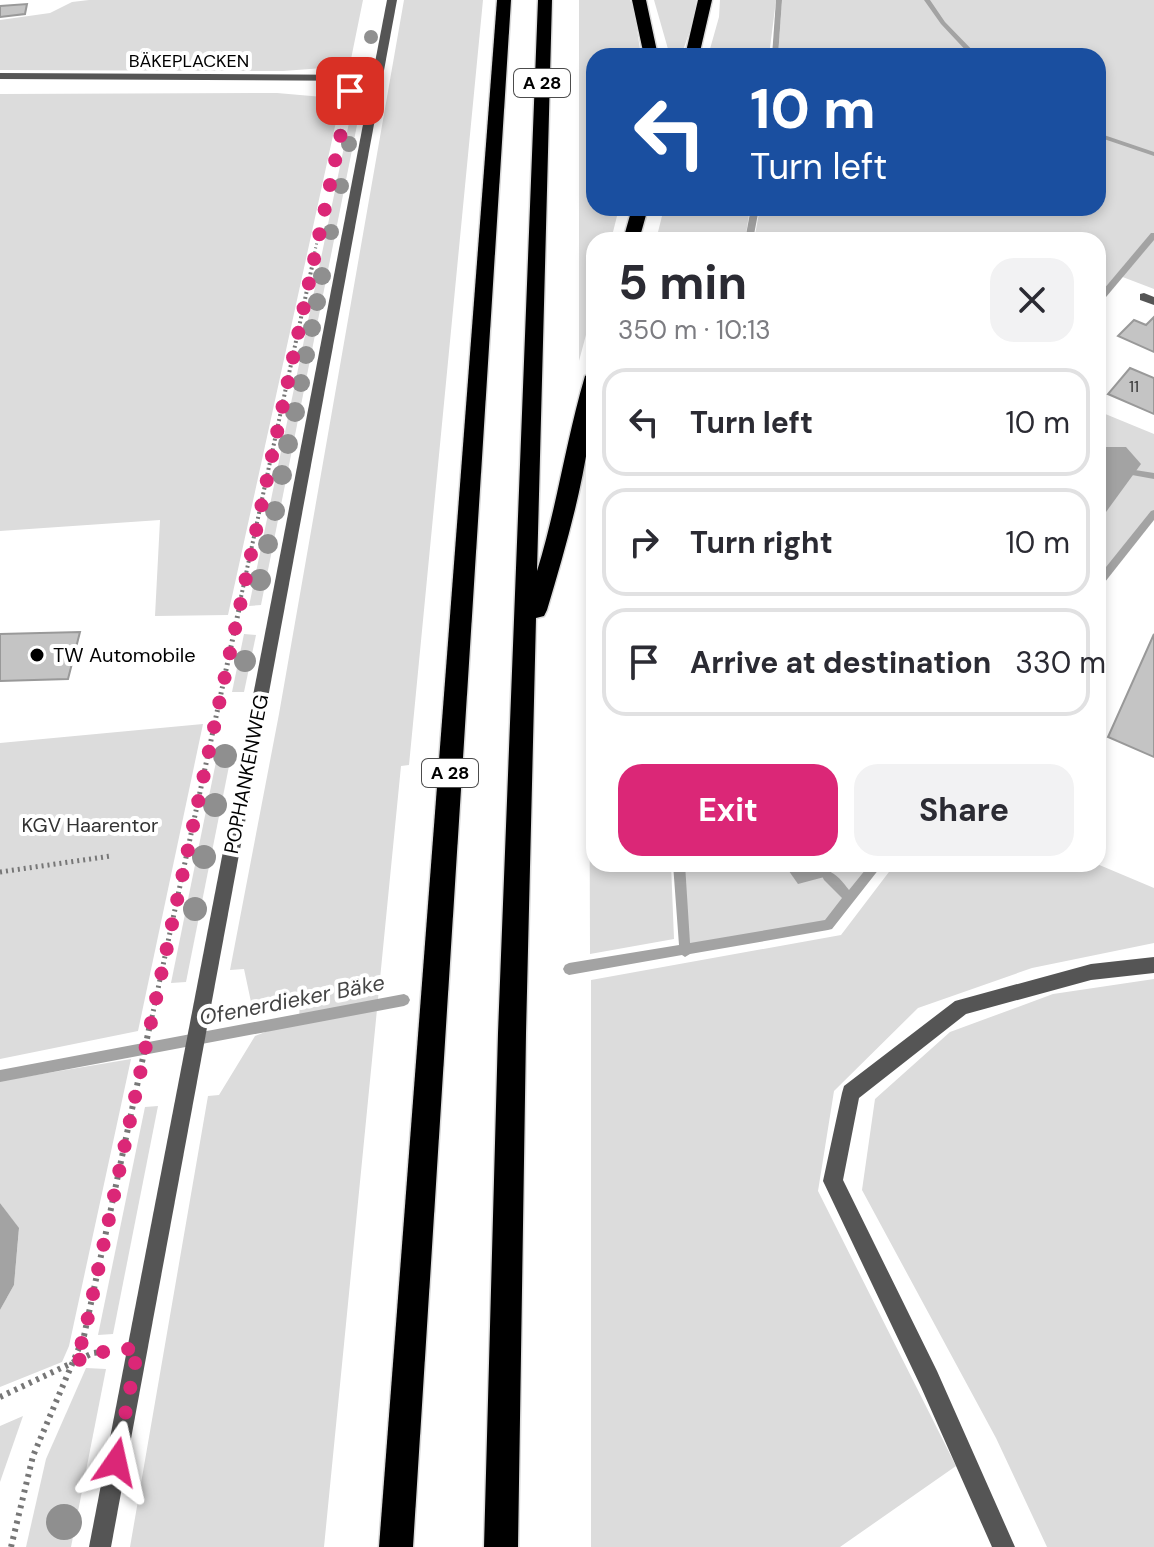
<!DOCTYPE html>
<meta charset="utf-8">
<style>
body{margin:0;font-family:"DM Sans",sans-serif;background:#f2f2f3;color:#2b2b33;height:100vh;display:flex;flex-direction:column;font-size:30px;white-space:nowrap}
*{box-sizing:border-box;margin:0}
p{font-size:26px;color:#7c7c81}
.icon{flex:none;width:44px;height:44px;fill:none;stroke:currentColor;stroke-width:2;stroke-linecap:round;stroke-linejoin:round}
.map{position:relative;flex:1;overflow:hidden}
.drawer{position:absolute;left:586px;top:232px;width:520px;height:640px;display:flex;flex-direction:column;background:#fff;border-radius:24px;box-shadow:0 4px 12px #0003}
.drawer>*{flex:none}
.top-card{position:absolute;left:586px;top:48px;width:520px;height:168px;border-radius:24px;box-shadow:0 4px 12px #0003;background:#1a4fa0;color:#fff;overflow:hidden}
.pin{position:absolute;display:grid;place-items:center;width:68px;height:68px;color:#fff;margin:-34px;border-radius:16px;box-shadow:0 4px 12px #0006}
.me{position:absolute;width:88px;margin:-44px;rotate:11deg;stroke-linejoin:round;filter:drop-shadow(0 0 6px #0008)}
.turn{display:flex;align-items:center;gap:28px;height:168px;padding:0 32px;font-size:36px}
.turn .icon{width:104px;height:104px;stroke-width:2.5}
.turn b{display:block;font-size:56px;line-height:68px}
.round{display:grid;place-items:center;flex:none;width:84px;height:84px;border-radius:24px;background:#f2f2f3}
.headline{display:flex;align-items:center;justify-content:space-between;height:136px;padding:0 32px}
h1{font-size:48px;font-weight:700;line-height:60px}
.action{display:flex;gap:16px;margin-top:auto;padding:16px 32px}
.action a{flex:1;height:92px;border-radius:24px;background:#db2777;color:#fff;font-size:32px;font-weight:700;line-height:92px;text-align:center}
.action a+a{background:#f2f2f3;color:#2b2b33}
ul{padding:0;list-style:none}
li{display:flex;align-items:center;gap:24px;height:108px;margin:0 16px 12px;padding:0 16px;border:4px solid #e1e1e2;border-radius:24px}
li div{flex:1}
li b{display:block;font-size:30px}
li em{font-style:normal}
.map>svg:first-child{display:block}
</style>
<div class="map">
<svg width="1154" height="1547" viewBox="0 0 1154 1547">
<rect width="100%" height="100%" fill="#fff"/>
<g fill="#dcdcdc">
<polygon points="89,0 363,0 351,59 337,67 283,71 0,70 0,20 50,13 72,2"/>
<polygon points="404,0 483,0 409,765 401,766 324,1547 130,1547 208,1096 219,1095 255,1036 299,1019 300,1001 254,1016 244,969 230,970 279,714"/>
<polygon points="579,0 630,0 634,9 641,56 594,56 594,208 619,208 611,240 594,240 594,305 579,361"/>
<polygon points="654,0 696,0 695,16 681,56 670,56"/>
<polygon points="720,0 776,0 769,56 708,56 719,17"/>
<polygon points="782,0 1154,0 1154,289 1120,276 1098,301 1098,240 754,240 760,208 1098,208 1098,56 778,56"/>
<polygon points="356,89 361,105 261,605 249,606"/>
<polygon points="277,93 323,97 337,94 341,99 228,615 155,616 160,520 0,531 0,94"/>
<polygon points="664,208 750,208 745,240 656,240"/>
<polygon points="1098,411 1154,434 1154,514 1098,584"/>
<polygon points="594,494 594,864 671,864 674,939 590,954 589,621"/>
<polygon points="244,634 256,635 244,692 232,692"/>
<polygon points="203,724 138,1031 0,1059 0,743"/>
<polygon points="233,746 186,982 171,983 219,747"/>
<polygon points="679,864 876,864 828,925 685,951"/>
<polygon points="895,864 1097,864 1154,888 1154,943 1032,968 918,1008 834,1091 818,1191 956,1466 840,1547 591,1547 591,980 841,935"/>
<polygon points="1154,979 1154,1547 1047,1547 996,1438 862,1190 875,1099 950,1032 1053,994"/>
<polygon points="131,1059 69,1346 62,1362 0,1387 0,1310 14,1285 19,1229 0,1203 0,1081"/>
<polygon points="158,1106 113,1334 98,1335 145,1107"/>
<polygon points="86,1368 106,1369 71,1547 26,1547 46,1459"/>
<polygon points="23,1416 0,1482 0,1426"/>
</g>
<g fill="#a3a3a3">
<polygon points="1098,447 1126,447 1141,464 1098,523"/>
<polygon points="784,864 839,864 828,876 798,884"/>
<polygon points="0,1203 19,1228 14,1285 0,1310"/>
</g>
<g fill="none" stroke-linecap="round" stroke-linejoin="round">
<g fill="#a3a3a3" fill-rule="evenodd">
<polygon points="776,0 782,0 778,56 772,56"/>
<polygon points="924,0 930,0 945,22 978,56 971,56 941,24"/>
<polygon points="1098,133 1154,152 1154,156 1098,137"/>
<polygon points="751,208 759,208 753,240 745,240"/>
<polygon points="1151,233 1154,233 1154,240 1101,303 1098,303 1098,296"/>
<polygon points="1135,470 1154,473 1154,479 1132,475 1132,471"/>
<polygon points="1154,510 1154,520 1101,587 1098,588 1098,577 1151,511"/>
<path d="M673 864H685L690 943 825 920 842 898 824 880 822 876 824 872C834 869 843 883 849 890L870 864H883L832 929 828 930 690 954 685 957 682 955 569 975 565 973 563 969 565 965 569 963 679 945Z"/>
<polygon points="404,994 408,996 410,1000 408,1004 404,1006 0,1082 0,1070"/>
</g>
</g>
<g fill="#c4c4c4" stroke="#999" stroke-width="2">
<polygon points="27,4 25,14 0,17 0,6"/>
<polygon points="1154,317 1154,352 1118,336 1134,320 1146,325"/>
<polygon points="1130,368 1154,378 1154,414 1108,394"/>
<polygon points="80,632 68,679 0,681 0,634"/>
<polygon points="1154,634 1154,757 1108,737"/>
</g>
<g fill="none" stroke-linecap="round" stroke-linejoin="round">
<g stroke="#dbdbdb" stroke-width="3">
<g id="motorway">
<polygon points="497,0 511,0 413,1547 379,1547"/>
<path d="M538 0H552L537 571C557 507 566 440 585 376L594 370C594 451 570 533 547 610L544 616 536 618 526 1033 518 1547H484L498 1033Z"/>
<polygon points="632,0 646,0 658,56 644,56"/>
<polygon points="698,0 712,0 699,56 685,56"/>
<polygon points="632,208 648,208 639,240 623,240"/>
</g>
</g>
<polyline stroke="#777" stroke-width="3" stroke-dasharray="1 3" stroke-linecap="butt" points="312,264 317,242"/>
<polyline stroke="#777" stroke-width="4" stroke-dasharray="2 3" stroke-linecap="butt" points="241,597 313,262"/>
<g stroke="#777" stroke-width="5" stroke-dasharray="2 4" stroke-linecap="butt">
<polyline points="0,872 111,856"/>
<polyline points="152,1017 242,595"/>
</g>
<g stroke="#777" stroke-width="6" stroke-dasharray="3 5" stroke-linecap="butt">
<polyline points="0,1397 93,1353 109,1351"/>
<polyline points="11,1547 33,1456 84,1336 152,1015"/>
</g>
<polygon fill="#555" fill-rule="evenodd" points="1154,957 1154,973 1091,980 966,1014 859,1098 843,1180 937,1371 1015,1547 992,1547 921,1387 823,1181 842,1093 844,1086 955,1001 1091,964"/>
<g fill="#555" fill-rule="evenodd">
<polygon points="0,73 377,75 382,78 377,81 0,79"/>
<polygon points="1144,293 1154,297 1154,305 1140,300 1140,294"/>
</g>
<polygon fill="#555" fill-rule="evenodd" points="387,0 397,0 111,1547 89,1547"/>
<use href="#motorway" fill="#000" fill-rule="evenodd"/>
</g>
<g fill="#8f8f8f">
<circle cx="371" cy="37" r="7"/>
<circle cx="349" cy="144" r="8"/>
<circle cx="341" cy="186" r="8"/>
<circle cx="331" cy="232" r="8"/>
<circle cx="322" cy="276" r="9"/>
<circle cx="317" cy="302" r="9"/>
<circle cx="312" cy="328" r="9"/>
<circle cx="306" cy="355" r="9"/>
<circle cx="301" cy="383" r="9"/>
<circle cx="295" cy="412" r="10"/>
<circle cx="288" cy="444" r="10"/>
<circle cx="282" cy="475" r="10"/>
<circle cx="275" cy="511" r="10"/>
<circle cx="268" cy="544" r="10"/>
<circle cx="260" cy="580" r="11"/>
<circle cx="245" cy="661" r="11"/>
<circle cx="225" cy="756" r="12"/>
<circle cx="215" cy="805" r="12"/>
<circle cx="204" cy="857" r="12"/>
<circle cx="195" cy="909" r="12"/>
<circle cx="64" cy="1522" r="18"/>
</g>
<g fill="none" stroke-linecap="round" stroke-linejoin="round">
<polyline stroke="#db2777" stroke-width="14" stroke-dasharray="0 25.2" points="116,1462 138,1348 93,1353 75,1362 84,1336 350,91"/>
</g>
<circle fill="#000" stroke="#fff" stroke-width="3" cx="37" cy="655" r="8"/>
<g text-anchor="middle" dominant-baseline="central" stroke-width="8" stroke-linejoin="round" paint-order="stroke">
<g font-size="16" fill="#313131">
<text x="1134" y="386">11</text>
</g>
<g font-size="18" fill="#000" stroke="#fff">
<text x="189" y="61">BÄKEPLACKEN</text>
</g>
<g fill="#fff" stroke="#4c4c4c" stroke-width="2">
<rect x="514" y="69" width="56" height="28" rx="6"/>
<rect x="422" y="759" width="56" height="28" rx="6"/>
</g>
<g font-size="18" font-weight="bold" fill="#000">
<text x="542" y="83">A 28</text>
<text x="450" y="773">A 28</text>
</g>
<g font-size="20" fill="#000" stroke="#fff" text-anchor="start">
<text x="53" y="655">TW Automobile</text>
</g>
<g font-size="20" fill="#000" stroke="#fff">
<text transform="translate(246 774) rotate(-79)">POPHANKENWEG</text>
</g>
<g font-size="20" fill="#333" stroke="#fff">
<text x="90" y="825">KGV Haarentor</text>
</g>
<g font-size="22" font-style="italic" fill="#444" stroke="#fff">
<text transform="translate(292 1000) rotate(-11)">Ofenerdieker Bäke</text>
</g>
</g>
</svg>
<div class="pin" style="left:350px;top:91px;background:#d93025"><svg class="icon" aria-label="arrive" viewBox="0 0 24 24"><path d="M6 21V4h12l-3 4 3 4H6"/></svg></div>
<svg class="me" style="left:116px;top:1462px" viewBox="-20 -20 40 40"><path d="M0-17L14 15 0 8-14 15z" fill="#db2777" stroke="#fff" stroke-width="4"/></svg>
<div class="top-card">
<div class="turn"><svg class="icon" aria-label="left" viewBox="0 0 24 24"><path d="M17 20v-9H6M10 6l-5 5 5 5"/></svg><div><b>10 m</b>Turn left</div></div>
</div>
<section class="drawer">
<div class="headline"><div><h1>5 min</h1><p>350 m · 10:13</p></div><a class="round"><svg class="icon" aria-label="close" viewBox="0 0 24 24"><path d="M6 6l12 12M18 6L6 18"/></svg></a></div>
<ul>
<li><svg class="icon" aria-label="left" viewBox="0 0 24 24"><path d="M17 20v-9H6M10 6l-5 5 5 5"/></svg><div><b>Turn left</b></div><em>10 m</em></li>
<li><svg class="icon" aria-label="right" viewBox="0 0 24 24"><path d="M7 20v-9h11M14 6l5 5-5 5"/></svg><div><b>Turn right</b></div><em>10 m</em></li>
<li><svg class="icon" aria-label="arrive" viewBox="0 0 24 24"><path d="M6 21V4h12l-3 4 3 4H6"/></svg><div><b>Arrive at destination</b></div><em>330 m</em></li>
</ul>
<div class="action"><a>Exit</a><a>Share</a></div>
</section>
</div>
